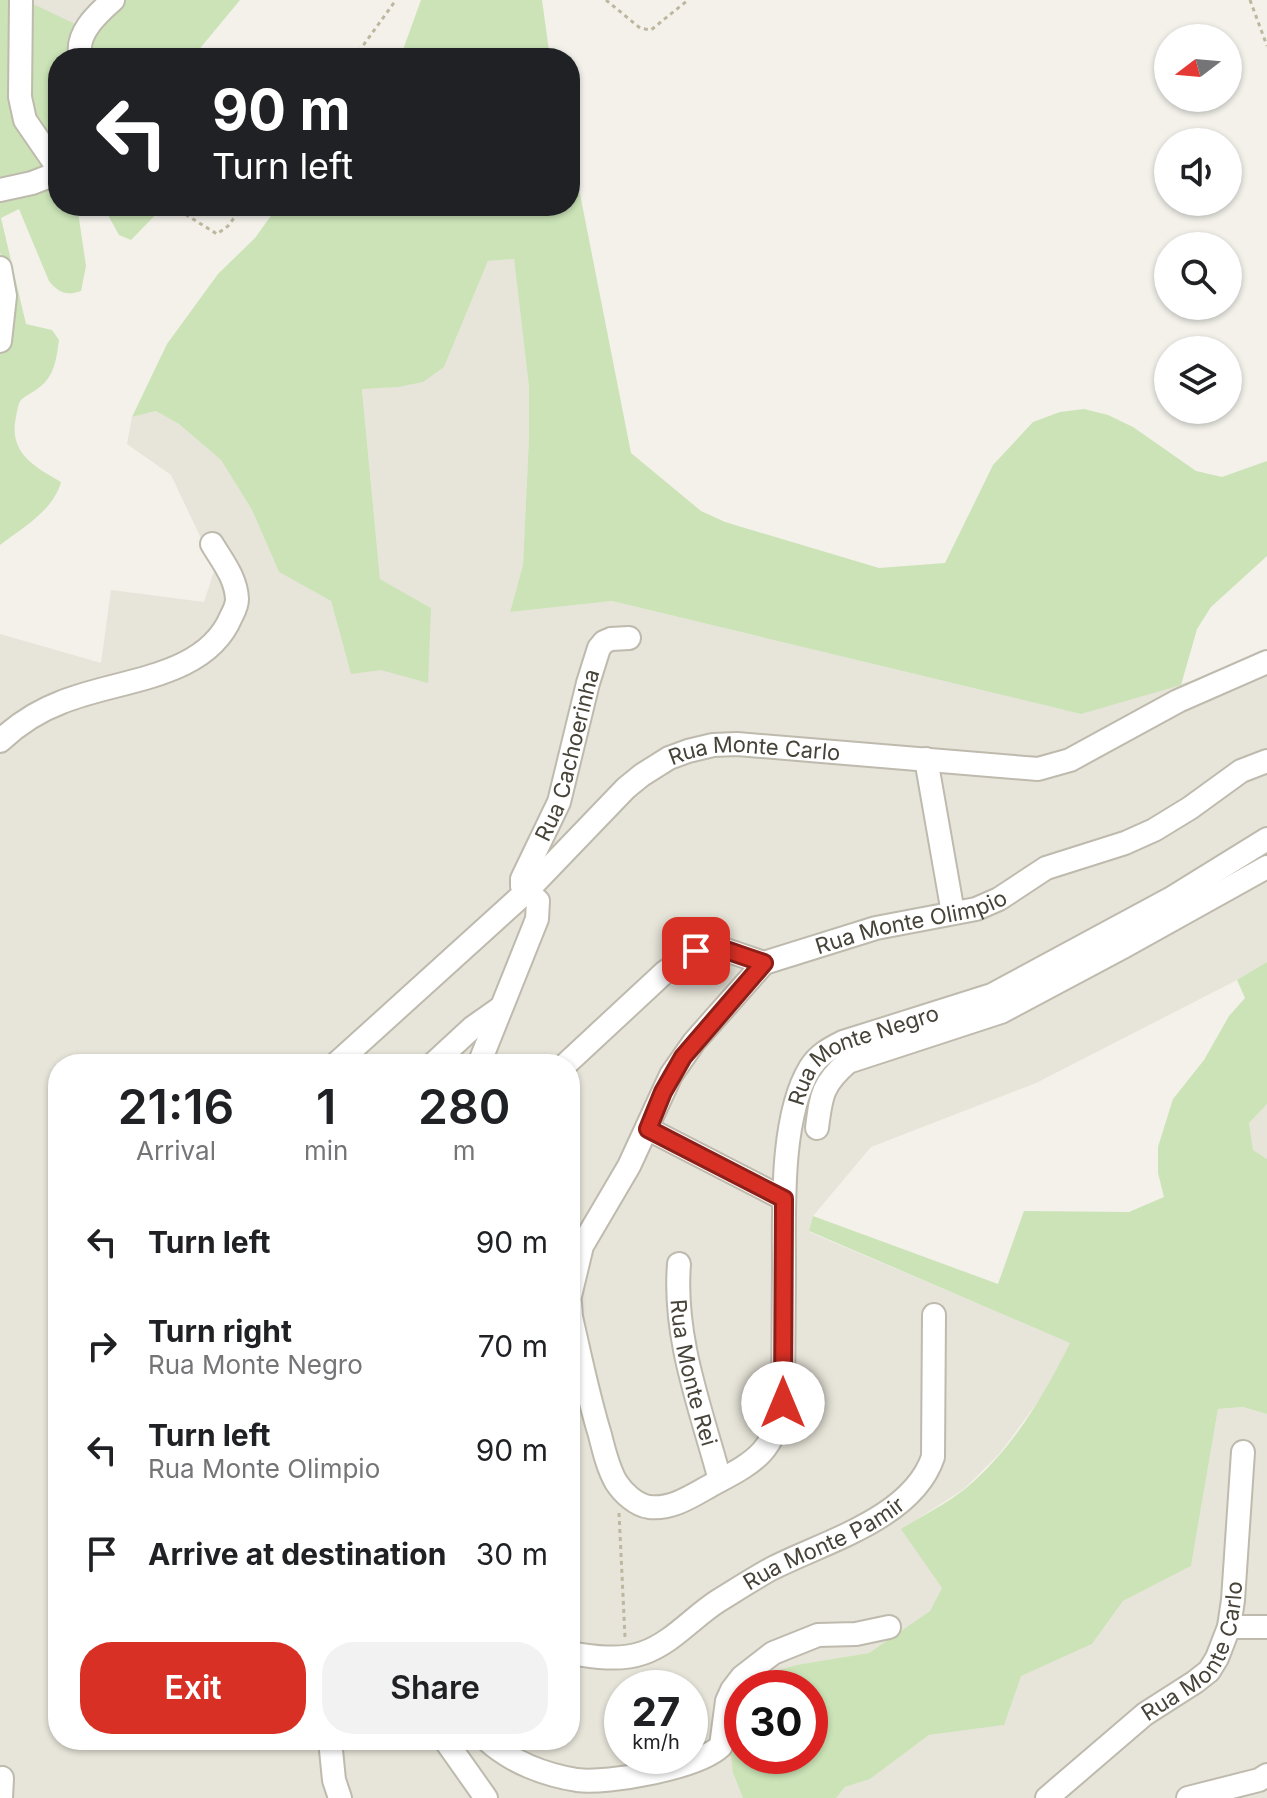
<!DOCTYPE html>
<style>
body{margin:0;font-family:Inter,sans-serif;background:#f2f2f2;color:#202124;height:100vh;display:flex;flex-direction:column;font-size:30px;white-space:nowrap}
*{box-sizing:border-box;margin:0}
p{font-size:26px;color:#757577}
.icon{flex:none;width:44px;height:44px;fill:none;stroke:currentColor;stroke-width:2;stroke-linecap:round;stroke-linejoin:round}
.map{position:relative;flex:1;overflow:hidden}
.drawer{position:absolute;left:48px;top:1054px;width:532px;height:696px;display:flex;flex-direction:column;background:#fff;border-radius:32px;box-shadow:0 2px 6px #0004}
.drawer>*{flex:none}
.banner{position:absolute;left:48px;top:48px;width:532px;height:168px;border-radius:32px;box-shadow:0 2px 6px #0004;background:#202124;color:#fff;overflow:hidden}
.needle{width:52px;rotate:254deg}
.buttons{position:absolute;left:1154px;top:24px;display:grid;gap:16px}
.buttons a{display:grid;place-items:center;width:88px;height:88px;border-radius:50%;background:#fff;box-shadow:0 2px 6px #0004;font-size:40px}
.speed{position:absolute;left:604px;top:1670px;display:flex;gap:16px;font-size:40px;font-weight:700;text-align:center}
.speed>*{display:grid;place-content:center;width:104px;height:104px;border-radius:50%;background:#fff;box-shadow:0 2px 6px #0004;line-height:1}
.speed small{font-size:20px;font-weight:400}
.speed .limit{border:12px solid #d22;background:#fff;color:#111}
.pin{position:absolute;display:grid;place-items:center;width:68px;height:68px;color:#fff;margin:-34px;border-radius:16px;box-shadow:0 4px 12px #0006}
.me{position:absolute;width:88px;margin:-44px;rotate:0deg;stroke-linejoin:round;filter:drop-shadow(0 0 6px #0008)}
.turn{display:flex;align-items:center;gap:28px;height:168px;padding:0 32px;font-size:36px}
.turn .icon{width:104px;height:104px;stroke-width:2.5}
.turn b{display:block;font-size:56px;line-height:68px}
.eta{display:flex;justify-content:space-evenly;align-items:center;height:136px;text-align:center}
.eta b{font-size:48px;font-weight:600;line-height:56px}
.primary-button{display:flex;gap:16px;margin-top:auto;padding:16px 32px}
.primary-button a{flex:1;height:92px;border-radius:32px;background:#d93025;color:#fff;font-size:32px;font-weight:600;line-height:92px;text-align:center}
.primary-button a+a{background:#f2f2f2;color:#202124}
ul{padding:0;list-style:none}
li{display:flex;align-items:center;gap:24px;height:104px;padding:0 32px}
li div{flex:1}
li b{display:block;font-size:30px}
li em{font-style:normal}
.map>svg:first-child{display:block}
</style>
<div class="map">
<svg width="1267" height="1798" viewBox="0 0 1267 1798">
<rect width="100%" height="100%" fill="#f3f1ea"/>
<g fill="#e7e4d9" fill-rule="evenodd">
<polygon points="25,0 101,0 75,25"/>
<path d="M514 259 529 387V437L523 565 510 612 612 601 1081 714 1267 658V962L1237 980 1036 1083 871 1147 813 1216 809 1232 1071 1343 1048 1388 1000 1453 964 1489 902 1529 942 1588 930 1611 869 1653 796 1665 772 1672 748 1688H742L733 1773 743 1798H0V634L101 663 111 590 204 602 215 568 171 475 127 444 132 417 156 411 179 424 221 460 252 510 279 572 331 601 351 674 431 608 380 579 362 388 398 387 444 367 488 261ZM58 1064H570V1740H58ZM622 1688H690V1756H622Z"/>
<polygon points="1267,1104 1267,1159 1253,1150 1249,1123"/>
<polygon points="1243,1407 1267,1414 1267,1798 836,1798 845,1787 870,1779 929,1735 1003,1725 1020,1676 1092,1644 1123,1601 1191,1566 1218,1409"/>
</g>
<g fill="#cbe3b7">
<path d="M0 0H25L75 24 101 0H240L192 58H58V206H79L78 212 86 266 81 291C66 296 59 293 49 281L19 209 1 218 26 324 52 330 59 340C56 360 55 377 37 389 33 392 25 396 21 400 18 403 17 412 16 417 8 453 35 467 61 482 53 511 22 528 0 545V352L9 286 0 252Z"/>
<polygon points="421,0 542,0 550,58 400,58"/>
<polygon points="570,143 631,453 701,511 725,522 879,568 945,563 993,465 1033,422 1060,412 1084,409 1108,415 1133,427 1196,471 1222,477 1267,461 1267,556 1211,607 1197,629 1181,685 1081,714 612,601 510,612 523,565 529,437 529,387 514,259 488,261 444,367 423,382 398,387 362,389 380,579 431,608 428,683 381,670 351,674 331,601 279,572 252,510 221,460 179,424 156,411 132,417 167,344 218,274 255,238 278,206 570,206"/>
<polygon points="103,206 164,206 131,240 119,235"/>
<path d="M1267 962V1104L1249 1123 1253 1150 1267 1159V1414L1243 1407 1218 1409 1191 1566 1123 1601 1092 1644 1021 1676 1004 1725 929 1735 870 1779 845 1787 836 1798H743L733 1773 727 1724 742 1693V1756H810V1688H748L772 1672 796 1665 869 1653 930 1611 942 1588 901 1529C922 1516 946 1504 965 1489 1011 1451 1044 1396 1070 1343L809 1231 813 1216 998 1284 1024 1211 1129 1212 1164 1197 1158 1173V1147L1173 1099 1204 1060 1229 1016 1245 998 1237 980Z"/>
</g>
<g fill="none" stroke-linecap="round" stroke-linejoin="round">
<g stroke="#bebaad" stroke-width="26">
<g id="minor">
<polyline points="21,0 20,97 25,120 58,168"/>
<path d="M81 58C74 35 97 14 113 0"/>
<polyline points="0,190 32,183 58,173"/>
<polyline points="0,268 5,296 0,341"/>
<path d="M0 741C18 724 38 711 62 702 118 679 205 679 231 617 234 611 237 606 237 599 236 578 223 562 212 544"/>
<polyline points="926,759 953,913"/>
<path id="s1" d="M336 1064 527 891 626 788 642 775 669 758 688 751 713 745 737 744 1038 769 1070 760 1178 701 1267 662"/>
<polyline points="433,1064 472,1028 499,1009"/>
<path id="s2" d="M479 1064 537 919 538 901 522 886V879L559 802 588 683 599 648 604 642 611 639 629 638"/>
<path id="s3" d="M566 1064 665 972 696 951 720 948 764 963 876 928 976 909 999 899 1046 868 1125 843 1154 830 1190 808 1241 771 1267 761"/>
<path d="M817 1128C821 1096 822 1084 848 1062L1001 1012 1123 947 1267 867"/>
<polyline points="648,1129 784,1199"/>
<path id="s4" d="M679 1264C673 1338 701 1409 720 1480"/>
<polyline points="570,1296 582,1246 629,1166 671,1075 694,1042 764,963"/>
<path id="s5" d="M570 1303 571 1317C580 1356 588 1396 600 1435 604 1451 608 1468 616 1482 623 1493 636 1505 649 1507 674 1510 696 1493 717 1482 757 1461 774 1450 783 1403 783 1358 784 1313 784 1268 784 1211 780 1117 810 1068 818 1055 829 1049 843 1042L992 995 1170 899 1267 839"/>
<polyline points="1229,1627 1267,1627"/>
<path id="s6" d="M570 1653C593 1657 620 1661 643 1653 672 1643 693 1617 718 1601 736 1590 753 1579 771 1569 823 1542 912 1519 933 1457L934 1315"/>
<polyline points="330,1740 334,1780 340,1798"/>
<polyline points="445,1740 486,1798"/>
<path d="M487 1740C511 1762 545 1775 577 1780 609 1784 698 1768 721 1746L727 1701 732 1690 742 1677 773 1653 818 1635 856 1634 889 1627"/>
<polyline points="1,1798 2,1778"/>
<path id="s7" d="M1047 1798 1145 1714 1195 1682 1209 1671 1217 1658 1229 1627 1233 1600 1243 1452"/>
<polyline points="1188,1798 1259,1780 1267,1775"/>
</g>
</g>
<g stroke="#beb7a0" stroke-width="3" stroke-dasharray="4 4" stroke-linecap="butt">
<polyline points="606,0 640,28 651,30 688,0"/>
<polyline points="1250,0 1267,46"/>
<polyline points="354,58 396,0"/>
<polyline points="172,206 217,234 228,226 243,206"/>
<polyline points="619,1513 625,1637"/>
</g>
<use href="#minor" stroke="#fff" stroke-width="22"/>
</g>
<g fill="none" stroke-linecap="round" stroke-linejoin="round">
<g stroke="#8d1f18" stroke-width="20">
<polyline id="route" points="696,951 720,948 764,963 683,1057 663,1092 648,1129 784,1199 783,1403"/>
</g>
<use href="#route" stroke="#d93025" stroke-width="14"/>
</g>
<g text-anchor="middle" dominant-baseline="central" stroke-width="6" stroke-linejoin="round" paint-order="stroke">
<g font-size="22" fill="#474339" stroke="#fff">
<text stroke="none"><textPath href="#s2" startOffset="336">Rua Cachoerinha</textPath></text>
<text stroke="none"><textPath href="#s1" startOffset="540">Rua Monte Carlo</textPath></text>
<text stroke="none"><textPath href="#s3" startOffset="396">Rua Monte Olimpio</textPath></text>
<text stroke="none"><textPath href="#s5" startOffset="800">Rua Monte Negro</textPath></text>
<text stroke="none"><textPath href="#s4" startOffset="110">Rua Monte Rei</textPath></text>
<text stroke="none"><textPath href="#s6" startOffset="286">Rua Monte Pamir</textPath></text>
<text stroke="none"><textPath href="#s7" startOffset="214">Rua Monte Carlo</textPath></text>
</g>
</g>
</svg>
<div class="buttons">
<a><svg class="needle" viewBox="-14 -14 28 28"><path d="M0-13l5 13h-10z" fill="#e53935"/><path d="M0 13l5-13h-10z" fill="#757577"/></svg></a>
<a><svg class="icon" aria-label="sound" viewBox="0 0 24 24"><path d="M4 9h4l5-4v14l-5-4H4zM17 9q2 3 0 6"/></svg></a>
<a><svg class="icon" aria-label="search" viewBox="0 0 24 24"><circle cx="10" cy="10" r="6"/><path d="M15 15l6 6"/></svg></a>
<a><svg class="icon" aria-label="layers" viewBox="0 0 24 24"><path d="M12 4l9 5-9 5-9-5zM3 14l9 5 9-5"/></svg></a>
</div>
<div class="speed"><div>27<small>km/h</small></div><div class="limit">30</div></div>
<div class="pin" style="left:696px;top:951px;background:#d93025"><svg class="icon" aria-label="arrive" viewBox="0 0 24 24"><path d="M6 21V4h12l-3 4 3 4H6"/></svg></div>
<svg class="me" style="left:783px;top:1403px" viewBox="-20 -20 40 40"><circle r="19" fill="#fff"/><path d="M0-13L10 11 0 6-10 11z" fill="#d93025"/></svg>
<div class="banner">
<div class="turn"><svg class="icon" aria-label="left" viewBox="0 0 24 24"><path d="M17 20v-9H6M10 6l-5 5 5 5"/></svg><div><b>90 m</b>Turn left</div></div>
</div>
<section class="drawer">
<div class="eta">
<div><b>21:16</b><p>Arrival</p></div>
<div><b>1</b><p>min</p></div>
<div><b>280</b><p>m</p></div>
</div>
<ul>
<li><svg class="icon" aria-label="left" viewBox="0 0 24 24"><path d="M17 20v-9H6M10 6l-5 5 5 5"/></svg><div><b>Turn left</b></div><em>90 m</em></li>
<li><svg class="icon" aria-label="right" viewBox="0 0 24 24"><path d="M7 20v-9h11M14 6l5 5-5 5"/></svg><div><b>Turn right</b><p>Rua Monte Negro</p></div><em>70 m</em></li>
<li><svg class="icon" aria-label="left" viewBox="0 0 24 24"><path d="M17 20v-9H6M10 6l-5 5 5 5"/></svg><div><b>Turn left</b><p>Rua Monte Olimpio</p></div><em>90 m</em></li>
<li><svg class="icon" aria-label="arrive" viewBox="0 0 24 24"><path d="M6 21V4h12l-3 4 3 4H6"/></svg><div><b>Arrive at destination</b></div><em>30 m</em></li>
</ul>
<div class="primary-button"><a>Exit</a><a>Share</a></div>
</section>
</div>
